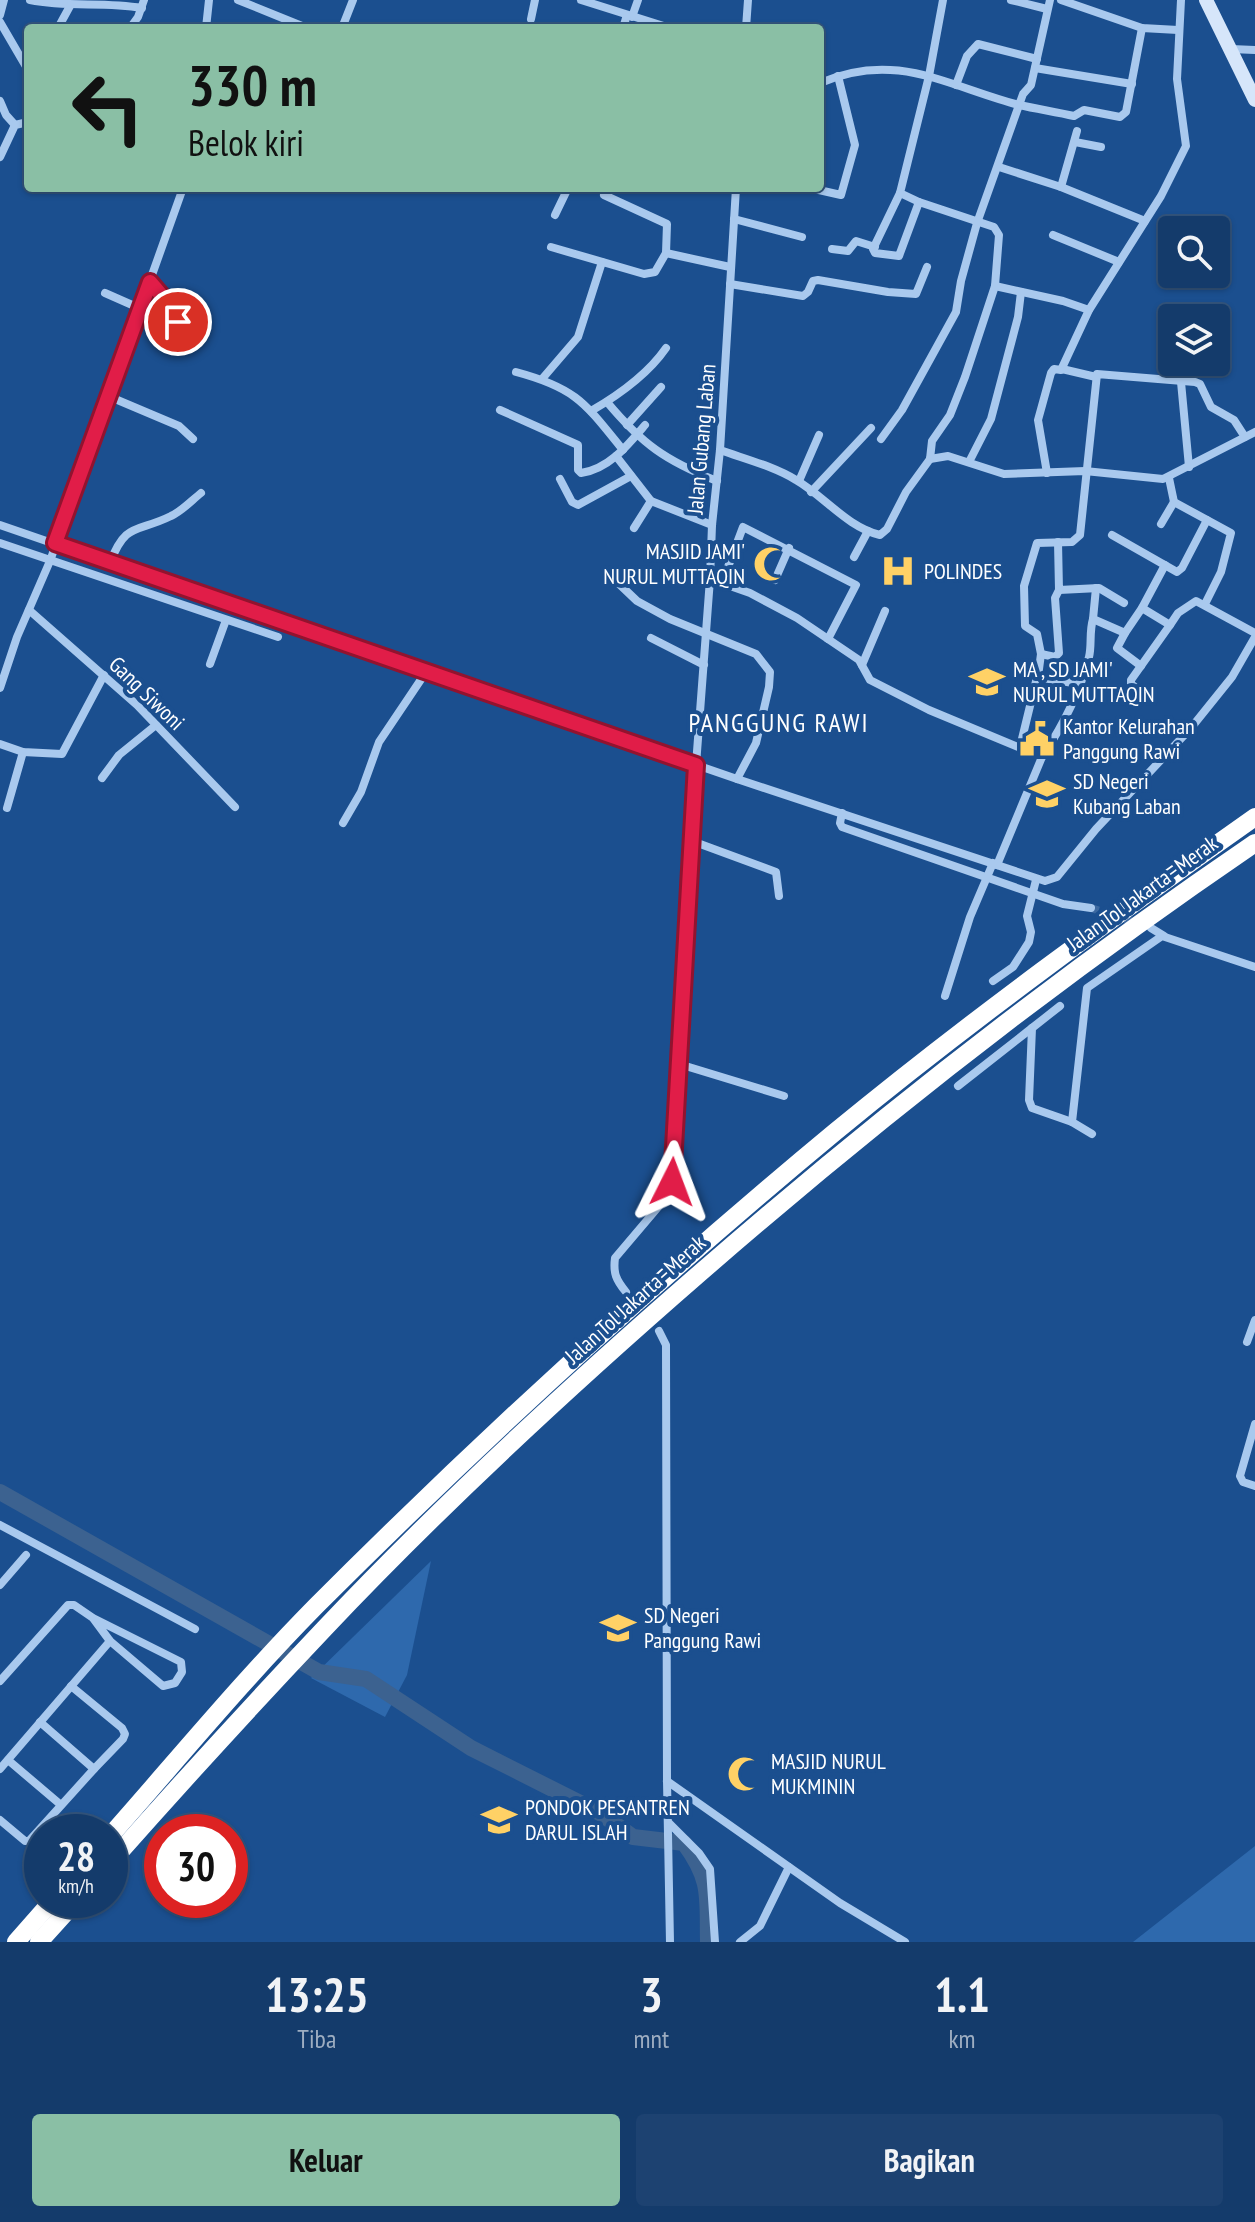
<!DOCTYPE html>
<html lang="id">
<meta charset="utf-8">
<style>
body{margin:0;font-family:"PT Sans Narrow",sans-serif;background:#1d4271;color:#f1f3f6;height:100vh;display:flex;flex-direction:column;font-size:30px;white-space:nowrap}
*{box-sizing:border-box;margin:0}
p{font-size:26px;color:#9dadc1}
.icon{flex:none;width:44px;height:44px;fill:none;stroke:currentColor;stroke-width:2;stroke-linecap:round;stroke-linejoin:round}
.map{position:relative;height:1942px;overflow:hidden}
.side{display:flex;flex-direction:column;background:#143b6b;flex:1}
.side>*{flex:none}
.top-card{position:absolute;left:24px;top:24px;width:800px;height:168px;border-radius:8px;box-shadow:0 2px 6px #0004,0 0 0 2px #33557e;background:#8abfa5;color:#111;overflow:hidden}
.tools{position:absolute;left:1158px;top:216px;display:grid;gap:16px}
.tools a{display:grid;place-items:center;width:72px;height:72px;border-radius:8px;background:#143b6b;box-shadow:0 2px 6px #0004,0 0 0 2px #33557e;font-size:40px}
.speed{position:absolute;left:24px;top:1814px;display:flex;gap:16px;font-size:40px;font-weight:700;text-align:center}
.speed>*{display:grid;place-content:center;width:104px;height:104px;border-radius:50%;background:#143b6b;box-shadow:0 2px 6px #0004,0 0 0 2px #33557e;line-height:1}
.speed small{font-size:20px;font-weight:400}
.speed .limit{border:12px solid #d22;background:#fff;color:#111}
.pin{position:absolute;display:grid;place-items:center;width:68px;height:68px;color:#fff;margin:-34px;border:4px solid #fff;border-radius:50%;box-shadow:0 2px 8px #0007}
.me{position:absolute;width:88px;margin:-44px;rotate:3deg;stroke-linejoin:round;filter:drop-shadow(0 0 6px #0008)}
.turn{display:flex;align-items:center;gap:28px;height:168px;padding:0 32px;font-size:36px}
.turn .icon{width:104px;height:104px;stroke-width:2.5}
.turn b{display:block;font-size:56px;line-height:68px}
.eta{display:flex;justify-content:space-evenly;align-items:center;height:136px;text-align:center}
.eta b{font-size:48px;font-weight:800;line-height:56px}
.action{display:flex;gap:16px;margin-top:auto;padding:16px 32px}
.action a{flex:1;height:92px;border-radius:8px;background:#8abfa5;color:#111;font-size:32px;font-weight:800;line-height:92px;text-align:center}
.action a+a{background:#1d4271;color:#f1f3f6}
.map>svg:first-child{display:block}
</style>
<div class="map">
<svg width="1255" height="1942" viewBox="0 0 1255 1942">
<rect width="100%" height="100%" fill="#1b4f8f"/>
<g fill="#2e69ad">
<polygon points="431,1561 407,1675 385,1717 311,1678"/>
<polygon points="1255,1846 1255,1942 1133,1942"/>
</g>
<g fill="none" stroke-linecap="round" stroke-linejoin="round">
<path stroke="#3c6290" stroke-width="16" d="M0 1492 319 1672 366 1679 471 1748 600 1813 633 1837 684 1843C712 1881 707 1897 708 1942"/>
<polyline stroke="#3d69a0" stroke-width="8" stroke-dasharray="8 4" stroke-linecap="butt" points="1091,908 1139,924"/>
<g stroke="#a9c9ee" stroke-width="8">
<path d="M30 0C69 8 103 1 142 8"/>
<polyline points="238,0 307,28"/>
<polyline points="581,0 670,28"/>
<polyline points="1011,0 1047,9"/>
<polyline points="1061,0 1142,28 1178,30"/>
<polyline points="0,15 4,0"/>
<polyline points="632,17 638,0"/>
<polyline points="531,19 535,0"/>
<polyline points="0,22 28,70"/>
<polyline points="58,28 70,6"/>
<polyline points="130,28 138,17 144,0"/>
<polyline points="206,28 209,0"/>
<polyline points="342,28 353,0"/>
<polyline points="623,28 627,15"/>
<polyline points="746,28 748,0"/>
<polyline points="1231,49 1255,50"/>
<polyline points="1035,68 1132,84"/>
<path d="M820 83C896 50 947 86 1019 105 1037 109 1056 112 1074 116L1084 110 1120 117 1126 112 1142 28"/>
<polyline points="956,85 967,56 978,44 1037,59"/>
<polyline points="0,101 6,115 15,125"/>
<polyline points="1075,142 1101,147"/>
<polyline points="0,157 15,125 28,122"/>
<polyline points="999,167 1061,187 1145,221"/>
<polyline points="1061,187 1077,131"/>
<polyline points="810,188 841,195 855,145 838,76"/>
<polyline points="604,195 667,224 666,253 730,267"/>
<polyline points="919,202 900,193 929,76 943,0"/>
<polyline points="555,215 568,188"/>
<polyline points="734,219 802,237"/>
<polyline points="1053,235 1119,262"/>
<polyline points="551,247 644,274 655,272 666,253"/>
<polyline points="832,249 848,251 856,241 875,247"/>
<polyline points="150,282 179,316 174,338 193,347"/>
<polyline points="730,284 803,296 808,292 813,281 818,280 888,292 916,294 927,267"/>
<polyline points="995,286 1063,301 1089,310"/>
<polyline points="105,293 139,308"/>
<polyline points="1062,369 1096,377"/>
<path d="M516 372C576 388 585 403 623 450"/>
<polyline points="542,379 578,337 602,262"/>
<polyline points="1181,382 1189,467"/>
<polyline points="108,396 179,426 193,439"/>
<path d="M607 402C642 444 666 461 717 481"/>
<path d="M500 410 578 445V470L581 473C609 469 628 445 645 425"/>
<path d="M591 411C617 396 648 374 666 348"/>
<polyline points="627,425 661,387"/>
<polyline points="881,439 902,410 956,312 961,281 977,223 1023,94 1031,85 1050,0"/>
<path d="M720 450C745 459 773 466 796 480 824 496 847 527 880 535L887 529 906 492 930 459 932 441 950 415 965 377 995 286 999 235 994 227 919 202 899 256 875 253 873 249 900 193"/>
<polyline points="616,456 651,501 712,525"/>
<polyline points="930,459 948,456 1004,474 1085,471 1163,479 1255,432"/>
<polyline points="969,462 991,419 1018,317 1021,292"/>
<polyline points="1047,473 1038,420 1051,373 1054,369 1061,370 1089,310 1161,196 1186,146 1177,79 1181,0"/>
<polyline points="1169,478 1174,502 1231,533 1221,572 1205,604"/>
<polyline points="560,479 572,502 578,505 631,476"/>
<polyline points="799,481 819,435"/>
<polyline points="811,492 871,428"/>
<polyline points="1161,524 1174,502"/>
<polyline points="0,525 737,779 1045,881 1057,877 1096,829 1191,728 1232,677 1255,637"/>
<polyline points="634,528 651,501"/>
<polyline points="1112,535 1177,572 1182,568 1207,520"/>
<polyline points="1058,542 1059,590 1099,588 1124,603"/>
<polyline points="0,543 278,637"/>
<polyline points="854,557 868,531"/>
<path d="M110 563C126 521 137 533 171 516 182 511 191 501 201 493"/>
<polyline points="613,574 616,581 637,601 670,619 756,654 770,672 769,687 756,743 737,779"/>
<polyline points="710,579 750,593 797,618 859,660 870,680 929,710 1042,757 997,865"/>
<polyline points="775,580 789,548"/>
<polyline points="722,583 743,527 856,585 828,639"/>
<polyline points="1096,588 1093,619 1125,633 1142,608 1165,565"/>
<polyline points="1142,608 1170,625 1178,613 1196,601 1255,633"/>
<polyline points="29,610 137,705 235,807"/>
<polyline points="1125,633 1117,648 1141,666"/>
<polyline points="651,638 704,665"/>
<polyline points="1041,654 1055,657 1059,653 1055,598 1059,590"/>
<polyline points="210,664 226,620"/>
<polyline points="862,665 885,611"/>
<polyline points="1037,677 1079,684"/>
<polyline points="0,688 17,637 50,561 183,188"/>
<polyline points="1150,698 1131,684 1131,680 1170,625"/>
<polyline points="0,744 23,752 62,754 104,675"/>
<polyline points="1020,747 1039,669 1041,654 1037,634 1025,626 1024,586 1037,543 1072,542 1080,535 1097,374 1195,382 1200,384 1211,407 1234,420 1245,437"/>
<path d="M1042 757C1062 727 1080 692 1089 657 1092 645 1089 632 1093 619"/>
<polyline points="102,778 119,755 156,725"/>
<polyline points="7,808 23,752"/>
<polyline points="842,813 840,823 842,827 1063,904 1091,908"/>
<polyline points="343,823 361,792 379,742 426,672"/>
<polyline points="692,841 776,872 779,896"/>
<polyline points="1151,928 1164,936"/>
<polyline points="993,981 1013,967 1029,942 1031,932 1027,916 1036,880"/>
<polyline points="945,996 970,917 993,863"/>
<polyline points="1060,1006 1032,1028 1029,1100 1032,1108 1072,1122"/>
<polyline points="679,1064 784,1096"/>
<polyline points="958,1086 1032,1028"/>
<polyline points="1092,1134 1072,1122 1087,988 1162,936 1255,967"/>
<path d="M626 1292C616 1280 613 1273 615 1258L665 1199 672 1182 696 765 710 579 712 525 720 450 736 188"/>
<polyline points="659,1331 666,1345 667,1781 670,1942"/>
<polyline points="1247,1342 1255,1320"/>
<polyline points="1255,1424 1240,1476 1243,1482 1255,1486"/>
<polyline points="0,1525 195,1629"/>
<polyline points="0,1585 26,1555"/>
<polyline points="0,1681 68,1605 74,1605 93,1618 181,1662 182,1672 175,1683 163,1686 110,1641 93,1618"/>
<polyline points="40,1722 94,1769 123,1739 125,1734 122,1728 71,1686"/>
<polyline points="8,1760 61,1805"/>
<polyline points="0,1769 110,1641"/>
<polyline points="667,1781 840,1903 905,1942"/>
<polyline points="0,1820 25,1841 29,1841 94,1769"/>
<polyline points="669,1823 699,1853 710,1869 715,1942"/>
<polyline points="740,1942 760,1926 789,1867"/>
</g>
<polyline stroke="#d6e6fa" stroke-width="14" points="1206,0 1255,100"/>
<g stroke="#fff" stroke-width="18">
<path d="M110 1836C178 1759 244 1679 316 1606 482 1440 654 1282 835 1132 970 1021 1112 918 1255 817"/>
<path d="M110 1863C180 1784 251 1706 324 1629 442 1504 570 1386 700 1273 877 1119 1061 975 1255 843"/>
<polyline points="16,1942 53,1900"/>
<polyline points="39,1942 77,1900"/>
</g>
</g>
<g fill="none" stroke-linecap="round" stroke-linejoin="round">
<g stroke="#92132f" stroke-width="20">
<polyline id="route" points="178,322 179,316 150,282 55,543 696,765 672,1182"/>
</g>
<use href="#route" stroke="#e11d48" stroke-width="14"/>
</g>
<defs>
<g id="mosque-bare" transform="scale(2.76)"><path d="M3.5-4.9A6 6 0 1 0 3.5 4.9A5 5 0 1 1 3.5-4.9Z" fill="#ffd166" stroke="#1b4f8f" stroke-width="2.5" paint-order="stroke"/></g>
<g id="hospital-bare" transform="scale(2.76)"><path d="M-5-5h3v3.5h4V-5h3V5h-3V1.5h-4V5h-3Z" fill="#ffd166" stroke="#1b4f8f" stroke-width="2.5" paint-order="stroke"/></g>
<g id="school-bare" transform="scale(2.76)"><path d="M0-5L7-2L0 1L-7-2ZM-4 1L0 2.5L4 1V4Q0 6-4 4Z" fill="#ffd166" stroke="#1b4f8f" stroke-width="2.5" paint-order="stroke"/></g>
<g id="civic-bare" transform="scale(2.76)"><path d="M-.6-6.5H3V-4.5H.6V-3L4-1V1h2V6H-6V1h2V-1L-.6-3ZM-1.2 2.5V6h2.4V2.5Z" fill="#ffd166" stroke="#1b4f8f" stroke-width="2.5" paint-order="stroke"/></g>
</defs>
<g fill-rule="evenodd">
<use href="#mosque-bare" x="771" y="564"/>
<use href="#hospital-bare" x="898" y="571"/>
<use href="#school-bare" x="987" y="682"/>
<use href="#civic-bare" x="1037" y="739"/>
<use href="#school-bare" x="1047" y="794"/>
<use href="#school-bare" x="618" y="1628"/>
<use href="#mosque-bare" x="745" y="1774"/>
<use href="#school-bare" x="499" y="1820"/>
</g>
<g text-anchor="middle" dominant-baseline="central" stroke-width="8" stroke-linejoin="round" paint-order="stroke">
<g font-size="22" fill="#fff" stroke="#1b4f8f">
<text transform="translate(701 439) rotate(-85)">Jalan Gubang Laban</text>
<text transform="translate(147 693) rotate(44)">Gang Siwoni</text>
<text transform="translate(1142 893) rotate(-36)">Jalan Tol Jakarta–Merak</text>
<text transform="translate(635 1299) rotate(-42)">Jalan Tol Jakarta–Merak</text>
</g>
<g font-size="22" fill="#fff" stroke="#1b4f8f" text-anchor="start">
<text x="745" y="551" text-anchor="end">MASJID JAMI'<tspan x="745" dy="25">NURUL MUTTAQIN</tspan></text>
<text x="924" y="571">POLINDES</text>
<text x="1013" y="669">MA , SD JAMI'<tspan x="1013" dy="25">NURUL MUTTAQIN</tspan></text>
<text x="1063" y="726">Kantor Kelurahan<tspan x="1063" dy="25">Panggung Rawi</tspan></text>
<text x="1073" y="781">SD Negeri<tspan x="1073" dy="25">Kubang Laban</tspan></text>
<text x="644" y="1615">SD Negeri<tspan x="644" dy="25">Panggung Rawi</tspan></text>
<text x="771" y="1761">MASJID NURUL<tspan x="771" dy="25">MUKMININ</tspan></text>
<text x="525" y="1807">PONDOK PESANTREN<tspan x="525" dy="25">DARUL ISLAH</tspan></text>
</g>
<g font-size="26" letter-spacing="2" fill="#fff" stroke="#1b4f8f">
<text x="779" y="722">PANGGUNG RAWI</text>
</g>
</g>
</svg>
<div class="tools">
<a><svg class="icon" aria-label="search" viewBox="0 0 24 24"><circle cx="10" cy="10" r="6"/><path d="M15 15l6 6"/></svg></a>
<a><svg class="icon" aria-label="layers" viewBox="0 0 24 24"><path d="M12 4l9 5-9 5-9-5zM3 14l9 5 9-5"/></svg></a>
</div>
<div class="speed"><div>28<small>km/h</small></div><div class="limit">30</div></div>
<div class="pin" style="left:178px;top:322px;background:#d93025"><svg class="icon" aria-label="arrive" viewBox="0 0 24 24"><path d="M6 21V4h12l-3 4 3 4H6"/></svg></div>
<svg class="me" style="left:672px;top:1182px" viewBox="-20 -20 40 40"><path d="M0-17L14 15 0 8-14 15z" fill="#e11d48" stroke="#fff" stroke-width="4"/></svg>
<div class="top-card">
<div class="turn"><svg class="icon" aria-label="left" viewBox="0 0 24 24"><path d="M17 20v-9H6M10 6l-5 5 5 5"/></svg><div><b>330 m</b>Belok kiri</div></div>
</div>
</div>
<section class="side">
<div class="eta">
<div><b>13:25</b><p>Tiba</p></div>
<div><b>3</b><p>mnt</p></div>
<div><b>1.1</b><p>km</p></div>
</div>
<div class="action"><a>Keluar</a><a>Bagikan</a></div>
</section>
